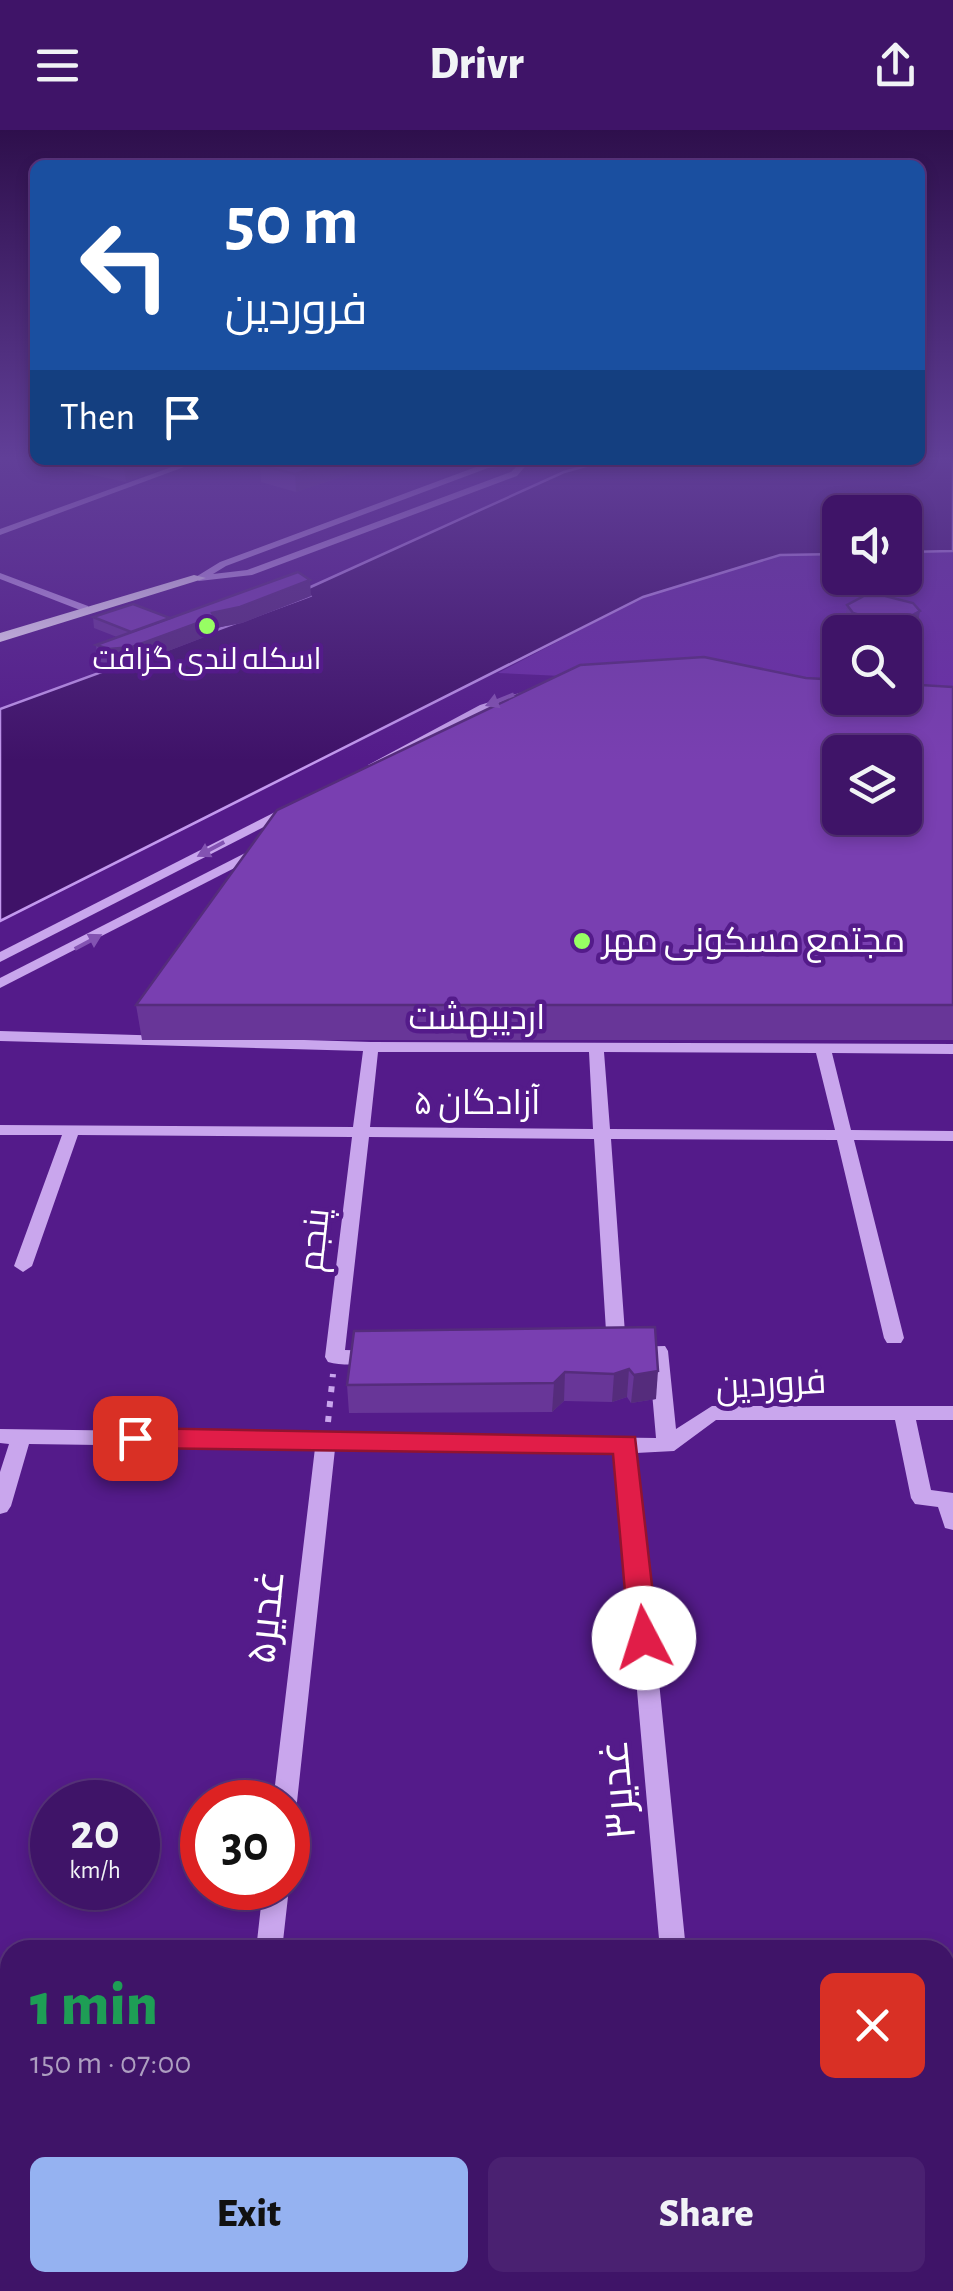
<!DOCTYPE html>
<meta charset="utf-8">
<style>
body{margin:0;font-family:"Alegreya Sans",Cairo,sans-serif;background:#4a2171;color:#f1f3f6;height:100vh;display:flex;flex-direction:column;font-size:38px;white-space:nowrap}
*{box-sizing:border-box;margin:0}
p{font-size:32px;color:#ad9ec0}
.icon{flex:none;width:55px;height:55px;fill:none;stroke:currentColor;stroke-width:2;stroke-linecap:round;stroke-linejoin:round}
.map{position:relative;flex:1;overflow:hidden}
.details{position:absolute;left:0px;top:1810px;width:955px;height:352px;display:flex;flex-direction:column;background:#3f1468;border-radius:30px 30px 0 0;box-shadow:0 5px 15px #0003,0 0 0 2px #58337c}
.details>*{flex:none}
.banner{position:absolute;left:30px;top:30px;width:895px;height:305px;border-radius:15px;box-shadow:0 5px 15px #0003,0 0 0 2px #58337c;background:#1a4fa0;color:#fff;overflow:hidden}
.tools{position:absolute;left:822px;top:365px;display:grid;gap:20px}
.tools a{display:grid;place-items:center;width:100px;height:100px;border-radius:15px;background:#3f1468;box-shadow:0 5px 15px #0003,0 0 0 2px #58337c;font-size:50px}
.speed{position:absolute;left:30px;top:1650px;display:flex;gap:20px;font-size:50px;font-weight:700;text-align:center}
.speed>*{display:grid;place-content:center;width:130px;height:130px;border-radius:50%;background:#3f1468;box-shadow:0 5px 15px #0003,0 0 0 2px #58337c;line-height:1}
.speed small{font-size:25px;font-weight:400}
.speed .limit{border:15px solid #d22;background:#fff;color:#111}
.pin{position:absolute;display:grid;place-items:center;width:85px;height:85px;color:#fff;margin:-42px;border-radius:20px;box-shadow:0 5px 15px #0006}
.me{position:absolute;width:110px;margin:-55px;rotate:355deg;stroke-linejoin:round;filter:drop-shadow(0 0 8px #0008)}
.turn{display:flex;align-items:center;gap:35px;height:210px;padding:0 30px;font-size:45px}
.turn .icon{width:130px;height:130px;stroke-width:2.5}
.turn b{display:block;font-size:70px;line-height:85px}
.then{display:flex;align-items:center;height:95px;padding:0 30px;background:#0003;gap:20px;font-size:38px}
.round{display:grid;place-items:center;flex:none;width:105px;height:105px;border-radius:15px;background:#4a2171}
.headline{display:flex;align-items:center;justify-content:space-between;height:170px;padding:0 30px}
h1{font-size:60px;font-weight:800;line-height:75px;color:#1e9e55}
.primary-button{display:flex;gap:20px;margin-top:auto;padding:20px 30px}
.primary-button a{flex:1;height:115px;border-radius:15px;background:#95b2f1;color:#111;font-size:40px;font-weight:800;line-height:115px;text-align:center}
.primary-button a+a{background:#4a2171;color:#f1f3f6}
header{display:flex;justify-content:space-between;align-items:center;height:130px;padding:0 30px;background:#3f1468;font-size:45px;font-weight:800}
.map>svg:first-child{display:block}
</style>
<header><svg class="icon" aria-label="menu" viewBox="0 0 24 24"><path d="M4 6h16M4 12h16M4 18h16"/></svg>Drivr<svg class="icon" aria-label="share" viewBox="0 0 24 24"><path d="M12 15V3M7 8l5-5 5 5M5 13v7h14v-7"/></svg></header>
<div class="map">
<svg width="953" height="2161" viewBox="0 0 953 2161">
<rect width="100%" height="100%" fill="#541b8a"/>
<polygon fill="#6c2ea8" points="953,421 953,564 905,562 905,502 840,502 840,559 498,543 643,467 780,425 840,424 840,448 905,448 905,422"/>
<polygon fill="#3f1268" stroke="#c399ef" stroke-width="2.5" points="953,328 953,421 905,422 905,382 840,382 840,424 780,425 643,467 0,791 0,579 310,466 304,460 564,342 608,330"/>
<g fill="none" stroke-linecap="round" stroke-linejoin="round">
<polyline stroke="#c9a6ed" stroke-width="6" stroke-dasharray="6 9" stroke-linecap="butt" points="328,1292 333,1244"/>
<g fill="#c9a6ed" fill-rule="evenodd">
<polygon points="191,330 203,330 0,405 0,399"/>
<path d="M521 330 529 332 517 346 252 445 199 451 194 448 220 432 484 334ZM518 335 511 342 247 440 213 444 226 436 488 338Z"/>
<polygon points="0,443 88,476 89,478 80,480 0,449"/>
<polygon points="545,555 550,558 549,560 488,579 378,638 368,635 480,575"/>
<polygon points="289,675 295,679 293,682 0,832 0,822"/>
<polygon points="261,715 267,719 266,722 0,858 0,848"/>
<path d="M0 901 371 912 953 914V924L832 923 851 1000 953 1001V1011L854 1010 904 1208 901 1213H887L884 1208 837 1010 611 1009 626 1217 665 1216 668 1221 676 1299 712 1276H953V1290H916L931 1360 953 1363V1400L945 1398 938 1377 915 1374 911 1368 895 1290H716L674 1321 636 1323 686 1820H660L616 1323 335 1319 297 1672 294 1680 288 1682V1672H273L315 1318 29 1314 11 1376 7 1382 0 1384V1342L9 1314 0 1313V1299L656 1308 649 1228 626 1227 623 1222H610L607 1217 594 1009 369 1007 345 1220 379 1221 382 1226 379 1231C364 1235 343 1236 328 1232L325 1227 352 1007 78 1005 32 1136 23 1142 14 1136 62 1005H0V995L353 997 363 921 0 911ZM378 922H589L593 999 370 997ZM604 922 816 923 835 1000 610 999Z"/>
<polygon points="288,1755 289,1758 282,1820 256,1820 263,1758 288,1758"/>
<rect x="0" y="1895" width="10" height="28"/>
<rect x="945" y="1929" width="8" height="28"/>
<polygon points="215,2152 246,2152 246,2161 214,2161"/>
<polygon points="686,2152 717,2152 718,2161 686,2161"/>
</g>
<polygon fill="#f7ecff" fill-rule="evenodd" points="194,445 206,448 0,512 0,503"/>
</g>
<g fill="#683698">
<polygon points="30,328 35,328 35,330 162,330 163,337 126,352 31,332"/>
<polygon points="391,330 296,362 261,352 260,335"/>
<polygon points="311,466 242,493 215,498 215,503 134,534 111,536 98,531 96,515 117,507 94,498 93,487 170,488"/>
<polygon points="847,475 920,481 917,497 905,502 864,502 850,499 845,491"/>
<polygon points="905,530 919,541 918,547 905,548"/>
<polygon points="806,548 953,557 953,910 142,910 136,875"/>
<polygon points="655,1197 656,1269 631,1273 627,1267 612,1272 564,1271 552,1282 349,1283 347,1255"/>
</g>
<g fill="#552c7c">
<polygon points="146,330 162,330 163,337 126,352 124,338"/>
<polygon points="339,330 391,330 296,362 295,344"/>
<polygon points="310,450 311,466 242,493 215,498 215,503 134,534 111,536 109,519 212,483"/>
<polygon points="920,481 917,497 905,504 901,502 903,490"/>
<polygon points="629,1239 627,1267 612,1272 614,1244"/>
<polygon points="658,1241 656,1269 631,1273 634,1245"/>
<polygon points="565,1242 564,1271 552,1282 554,1253"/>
</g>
<g fill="#793fb1" stroke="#552c7c" stroke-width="2.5" fill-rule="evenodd">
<polygon points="83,330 146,330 124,338"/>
<polygon points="275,330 339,330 295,344 260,335"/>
<polygon points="298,442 310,450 240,477 212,483 214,487 132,517 109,519 96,515"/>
<polygon points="864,466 885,466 913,473 920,481 903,490 881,491 853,483 847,475"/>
<polygon points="133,474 170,488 131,502 93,487"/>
<path d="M704 527 806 548 840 550V568H905V554L953 557V875H136L277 680 580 535ZM840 622H905V688H840Z"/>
<polygon points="905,530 910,530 919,541 905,542"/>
<polygon points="655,1197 658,1241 634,1245 629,1239 614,1244 565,1242 554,1253 347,1255 354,1201"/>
</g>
<defs><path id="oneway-solid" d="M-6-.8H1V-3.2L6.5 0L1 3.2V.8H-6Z" transform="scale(2.5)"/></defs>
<g fill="#8353b2">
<use href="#oneway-solid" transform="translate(500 570) rotate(158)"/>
<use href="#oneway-solid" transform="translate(211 719) rotate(152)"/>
<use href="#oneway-solid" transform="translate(88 812) rotate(-28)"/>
</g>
<linearGradient id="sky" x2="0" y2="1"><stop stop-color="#2e0f4c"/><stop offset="0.52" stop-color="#613f98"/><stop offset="1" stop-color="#613f98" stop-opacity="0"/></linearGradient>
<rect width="953" height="631" fill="url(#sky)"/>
<polygon fill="#e11d48" stroke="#92132f" stroke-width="2.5" points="135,1298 635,1307 658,1508 654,1517 644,1521 633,1517 629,1508 613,1324 135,1318 122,1308"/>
<g fill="#97fe63" stroke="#541b8a" stroke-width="4">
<circle cx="207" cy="496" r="10"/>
<circle cx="582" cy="811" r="10"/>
</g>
<g text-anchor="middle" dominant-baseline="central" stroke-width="9" stroke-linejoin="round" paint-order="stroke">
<g font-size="30" fill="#fff" stroke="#541b8a">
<text x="207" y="530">اسکله لندی گزافت</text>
</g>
<g font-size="35" fill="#fff" stroke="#541b8a" text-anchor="start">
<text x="602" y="811">مجتمع مسکونی مهر</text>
</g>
<g font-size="35" fill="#fff" stroke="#541b8a">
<text x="477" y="888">اردیبهشت</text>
<text x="477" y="973">آزادگان ۵</text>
<text transform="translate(315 1110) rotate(-84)">پنجم</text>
<text transform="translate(771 1255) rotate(-3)">فروردین</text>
</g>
<g font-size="42" fill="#fff" stroke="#541b8a">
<text transform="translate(266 1487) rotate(-84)">غدیر۵</text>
<text transform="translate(618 1660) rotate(-95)">غدیر۳</text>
</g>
</g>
</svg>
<div class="tools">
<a><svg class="icon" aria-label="sound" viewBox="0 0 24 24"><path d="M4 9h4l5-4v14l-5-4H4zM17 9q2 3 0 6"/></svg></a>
<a><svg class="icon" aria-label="search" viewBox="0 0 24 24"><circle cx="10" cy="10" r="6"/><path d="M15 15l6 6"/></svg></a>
<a><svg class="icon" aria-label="layers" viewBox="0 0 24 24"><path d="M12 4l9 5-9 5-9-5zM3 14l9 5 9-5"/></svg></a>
</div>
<div class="speed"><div>20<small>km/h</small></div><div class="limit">30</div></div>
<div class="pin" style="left:135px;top:1308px;background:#d93025"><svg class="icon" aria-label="arrive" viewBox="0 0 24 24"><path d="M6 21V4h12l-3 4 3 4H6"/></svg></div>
<svg class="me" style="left:644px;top:1508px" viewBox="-20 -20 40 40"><circle r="19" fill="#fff"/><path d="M0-13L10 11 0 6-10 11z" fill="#e11d48"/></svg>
<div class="banner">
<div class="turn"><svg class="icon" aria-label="left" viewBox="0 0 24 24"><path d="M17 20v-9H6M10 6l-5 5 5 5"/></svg><div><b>50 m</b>فروردین</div></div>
<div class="then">Then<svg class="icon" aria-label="arrive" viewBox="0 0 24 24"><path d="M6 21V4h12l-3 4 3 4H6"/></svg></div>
</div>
<section class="details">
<div class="headline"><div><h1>1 min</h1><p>150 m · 07:00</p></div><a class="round" style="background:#d93025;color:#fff"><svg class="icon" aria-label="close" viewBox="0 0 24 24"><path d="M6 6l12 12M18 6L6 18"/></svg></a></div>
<div class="primary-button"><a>Exit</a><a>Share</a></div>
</section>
</div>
